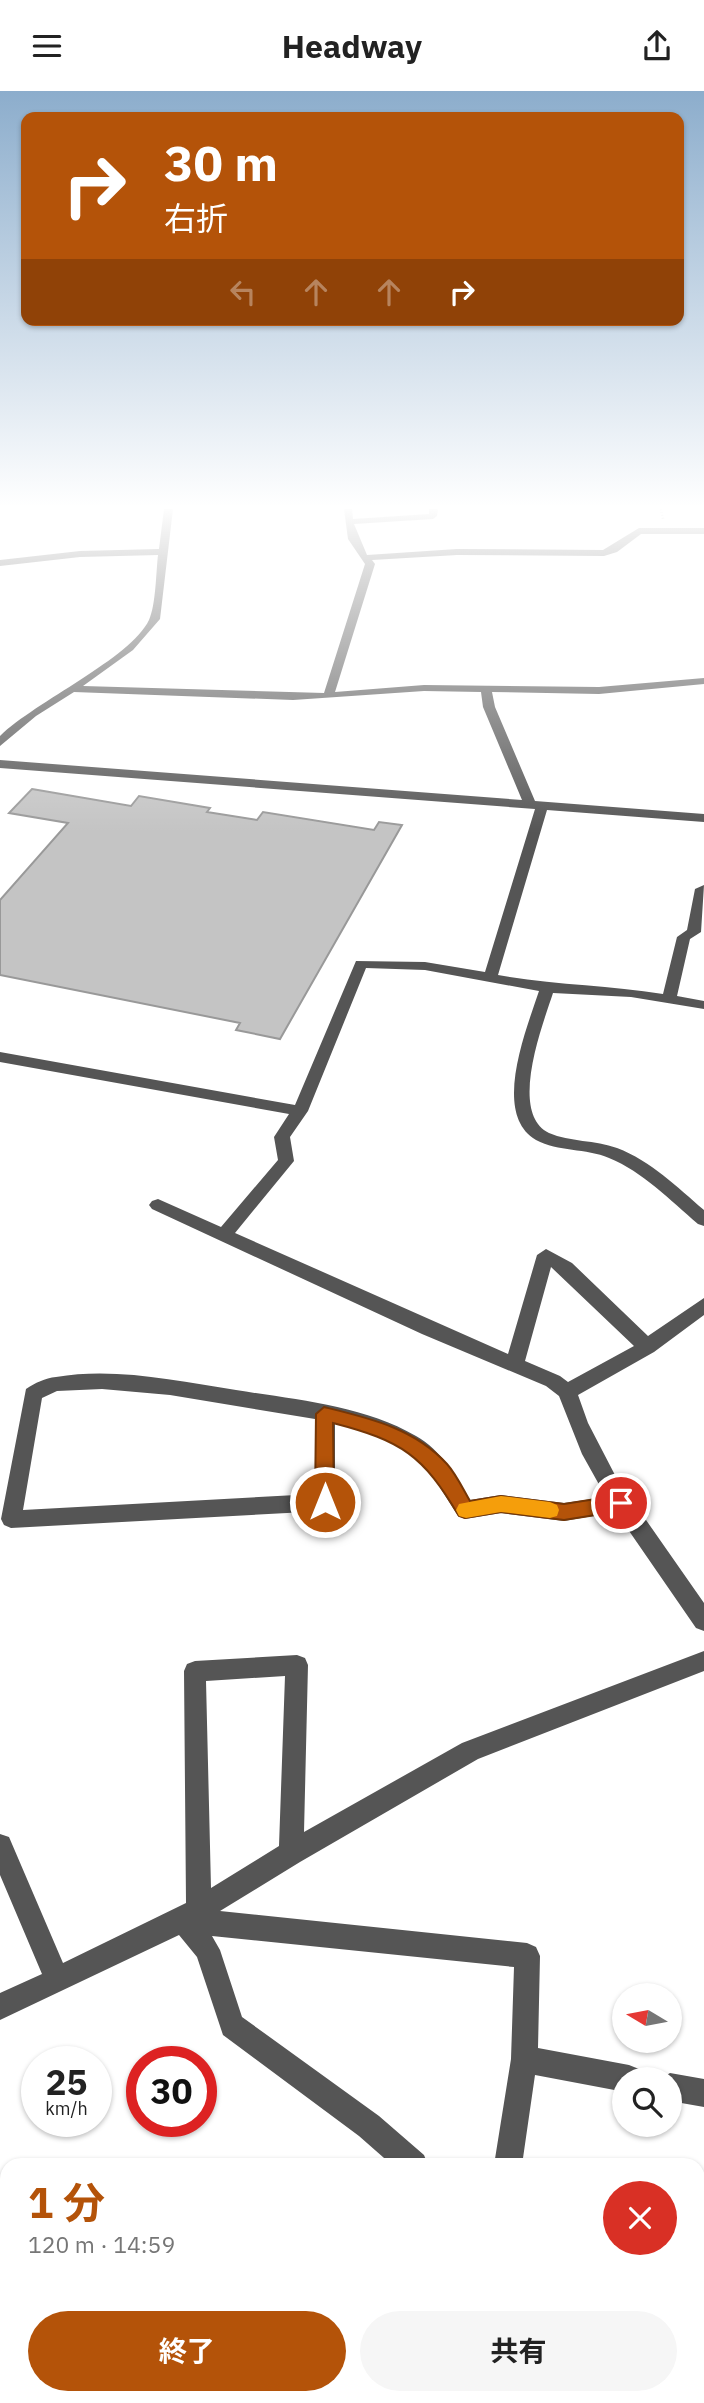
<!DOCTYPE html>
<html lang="ja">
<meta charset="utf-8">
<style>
body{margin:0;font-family:"IBM Plex Sans","Noto Sans JP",sans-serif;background:#f6f6f6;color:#222;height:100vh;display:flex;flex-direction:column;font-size:26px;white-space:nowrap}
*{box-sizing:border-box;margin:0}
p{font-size:23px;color:#767676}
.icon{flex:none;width:38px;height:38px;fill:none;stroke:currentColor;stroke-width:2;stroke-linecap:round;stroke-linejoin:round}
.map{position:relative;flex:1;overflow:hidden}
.sheet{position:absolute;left:0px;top:2067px;width:705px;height:247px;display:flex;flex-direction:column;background:#fff;border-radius:21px 21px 0 0;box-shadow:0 2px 5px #0004}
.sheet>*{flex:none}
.banner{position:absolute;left:21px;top:21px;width:663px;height:214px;border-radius:14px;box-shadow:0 2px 5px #0004;background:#b45309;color:#fff;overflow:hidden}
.needle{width:46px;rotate:280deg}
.tools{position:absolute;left:612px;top:1892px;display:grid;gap:14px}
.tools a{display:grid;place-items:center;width:70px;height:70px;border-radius:50%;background:#fff;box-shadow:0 2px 5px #0004;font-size:35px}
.speed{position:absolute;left:21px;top:1955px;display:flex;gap:14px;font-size:35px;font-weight:700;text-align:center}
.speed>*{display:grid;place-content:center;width:91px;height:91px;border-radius:50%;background:#fff;box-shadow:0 2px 5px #0004;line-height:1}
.speed small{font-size:18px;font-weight:400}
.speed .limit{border:10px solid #d22;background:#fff;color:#111}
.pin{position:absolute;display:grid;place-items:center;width:60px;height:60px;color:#fff;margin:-30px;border:4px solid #fff;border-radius:50%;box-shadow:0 2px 7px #0007}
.me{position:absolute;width:77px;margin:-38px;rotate:0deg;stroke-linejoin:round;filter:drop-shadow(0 0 5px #0008)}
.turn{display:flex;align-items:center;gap:24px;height:147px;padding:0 28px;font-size:32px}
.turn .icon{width:91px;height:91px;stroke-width:2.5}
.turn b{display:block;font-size:49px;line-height:60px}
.lanes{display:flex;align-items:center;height:66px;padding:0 28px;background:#0003;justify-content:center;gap:35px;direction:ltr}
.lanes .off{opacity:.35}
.round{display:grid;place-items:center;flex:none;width:74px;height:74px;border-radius:37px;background:#f6f6f6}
.headline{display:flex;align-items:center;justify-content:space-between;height:119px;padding:0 28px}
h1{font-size:42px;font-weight:700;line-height:52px;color:#b45309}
.button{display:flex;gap:14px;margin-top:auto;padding:14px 28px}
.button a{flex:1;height:80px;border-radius:42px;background:#b45309;color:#fff;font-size:28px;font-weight:700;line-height:80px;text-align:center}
.button a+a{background:#f6f6f6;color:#222}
header{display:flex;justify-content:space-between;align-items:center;height:91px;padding:0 28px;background:#fff;font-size:32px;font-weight:700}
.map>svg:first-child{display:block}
</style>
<header><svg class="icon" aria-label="menu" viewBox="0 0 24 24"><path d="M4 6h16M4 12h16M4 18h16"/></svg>Headway<svg class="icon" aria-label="share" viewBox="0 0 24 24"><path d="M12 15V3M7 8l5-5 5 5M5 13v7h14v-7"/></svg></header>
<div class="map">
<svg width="704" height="2312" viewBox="0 0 704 2312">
<rect width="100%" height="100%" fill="#fff"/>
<polygon fill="#c4c4c4" stroke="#999" stroke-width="2" points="32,698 131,715 139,705 210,717 207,721 257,729 263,721 374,739 379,731 402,734 280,948 236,939 240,932 0,884 0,809 68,732 9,722"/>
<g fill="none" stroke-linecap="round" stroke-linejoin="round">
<polyline stroke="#777" stroke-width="2.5" stroke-dasharray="1 2" stroke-linecap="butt" points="661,418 663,428"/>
<g fill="#555" fill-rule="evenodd">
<path d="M164 418H173L160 528 133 559 83 595 324 602 365 473 348 448 344 418H352L353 428 429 423V418H438L437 425 433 428 354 433 367 464 457 458 603 459 639 437H704V443H641L617 461 604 465 457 464 372 469 375 473 335 601 424 594 599 596 704 587V593L599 603 492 601 495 616 535 710 704 723V731L547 719 498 884C553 894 608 894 663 903L677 846 687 839 695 798 704 794 701 841 690 848 677 905 704 910V918L631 906 553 902C543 933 508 1022 549 1042 570 1051 595 1049 617 1057 651 1070 677 1096 704 1119V1135L698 1133C670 1109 643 1081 609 1067 586 1057 558 1061 536 1049 491 1023 527 937 539 900L425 879 366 877 308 1020 290 1046 294 1070 235 1142 508 1263 537 1164 546 1158 572 1172 648 1245 704 1207V1224L654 1261 578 1304 588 1332 616 1386 704 1512V1540L696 1537 616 1421 564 1430 501 1422 465 1428 458 1425 434 1387 411 1362 381 1346 335 1332V1411L332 1417 325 1420 11 1437 4 1434 1 1428 26 1298C35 1292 45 1287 56 1286 115 1276 177 1290 236 1299 296 1309 362 1314 416 1345 441 1359 456 1385 470 1409L501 1404 564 1412 606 1406 582 1363 559 1305 546 1295 422 1243 152 1118 149 1114 152 1110 158 1108 221 1136 278 1069 274 1046 289 1023 0 971V961L295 1014 356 870 425 871 485 881 535 718 0 677V669L522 709 483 616 481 601 424 600 293 609 74 601 36 625 0 655V645C36 610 130 568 149 529 156 514 156 481 158 464L80 466 0 475V469L80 460 159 458ZM551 1176 634 1255 568 1291 560 1285 525 1270ZM102 1298 170 1304 315 1328V1403L23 1419 42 1307 57 1300Z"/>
<path d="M704 1560V1580L478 1668 300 1771 220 1820 527 1852 536 1856 540 1865 538 1957 629 1974 639 1978 643 1988H625V2001L535 1984 522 2074H494L511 1968 514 1876 212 1845 220 1859 242 1926 379 2025 424 2064 428 2074H392L359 2045 223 1944 197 1866 179 1844 0 1929V1902L42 1883 0 1784V1743L9 1746 63 1872 186 1812 184 1580 187 1573 195 1570 297 1564 305 1567 308 1574 304 1741 462 1652ZM285 1585 279 1755 211 1797 206 1590Z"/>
<polygon points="670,1982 704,1988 704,2016 670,2010 670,1988 660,1988"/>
<polygon points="698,2262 704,2263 704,2293 698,2292"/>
<polygon points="139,2306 170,2306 168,2312 138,2312"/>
<polygon points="395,2306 426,2306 424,2312 394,2312"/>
</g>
</g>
<linearGradient id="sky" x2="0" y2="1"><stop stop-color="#8cadcc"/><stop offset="0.56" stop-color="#fff"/><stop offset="1" stop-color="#fff" stop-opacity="0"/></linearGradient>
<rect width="704" height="742" fill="url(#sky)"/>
<path fill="#b45309" stroke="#753606" stroke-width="2" d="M324 1316C369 1327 414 1337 447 1373 456 1383 463 1398 470 1410L501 1405 564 1413 621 1404 628 1406 631 1412 628 1417 621 1420 564 1429 501 1421 465 1427 459 1425C423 1364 402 1350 333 1332L334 1411 331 1416H318L315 1411 316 1323Z"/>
<polygon fill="#f59e0b" points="501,1405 550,1411 557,1414 559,1419 557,1425 550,1427 501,1421 466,1427 459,1425 456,1419 459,1413"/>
</svg>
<div class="tools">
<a><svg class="needle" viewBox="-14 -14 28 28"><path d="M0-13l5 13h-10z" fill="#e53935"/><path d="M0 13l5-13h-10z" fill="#767676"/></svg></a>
<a><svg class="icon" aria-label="search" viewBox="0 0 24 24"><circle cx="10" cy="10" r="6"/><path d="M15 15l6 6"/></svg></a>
</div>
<div class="speed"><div>25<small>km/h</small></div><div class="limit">30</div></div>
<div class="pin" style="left:621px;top:1412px;background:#d93025"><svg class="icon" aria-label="arrive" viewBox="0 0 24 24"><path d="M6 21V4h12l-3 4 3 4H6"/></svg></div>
<svg class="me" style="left:325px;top:1411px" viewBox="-20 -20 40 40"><circle r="17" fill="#b45309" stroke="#fff" stroke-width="3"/><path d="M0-11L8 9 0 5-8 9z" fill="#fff"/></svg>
<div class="banner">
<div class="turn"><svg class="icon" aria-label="right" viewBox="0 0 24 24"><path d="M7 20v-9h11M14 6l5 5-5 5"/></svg><div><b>30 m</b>右折</div></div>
<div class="lanes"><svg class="icon off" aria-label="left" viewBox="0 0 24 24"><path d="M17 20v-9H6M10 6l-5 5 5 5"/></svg><svg class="icon off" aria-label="ahead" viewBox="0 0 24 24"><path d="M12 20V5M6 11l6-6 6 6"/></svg><svg class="icon off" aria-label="ahead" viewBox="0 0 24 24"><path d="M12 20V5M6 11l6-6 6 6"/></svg><svg class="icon" aria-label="right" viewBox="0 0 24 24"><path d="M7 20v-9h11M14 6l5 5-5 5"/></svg></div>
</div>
<section class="sheet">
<div class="headline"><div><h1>1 分</h1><p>120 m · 14:59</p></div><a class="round" style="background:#d93025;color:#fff"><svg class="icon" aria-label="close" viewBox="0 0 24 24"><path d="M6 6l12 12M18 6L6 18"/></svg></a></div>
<div class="button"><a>終了</a><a>共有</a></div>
</section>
</div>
